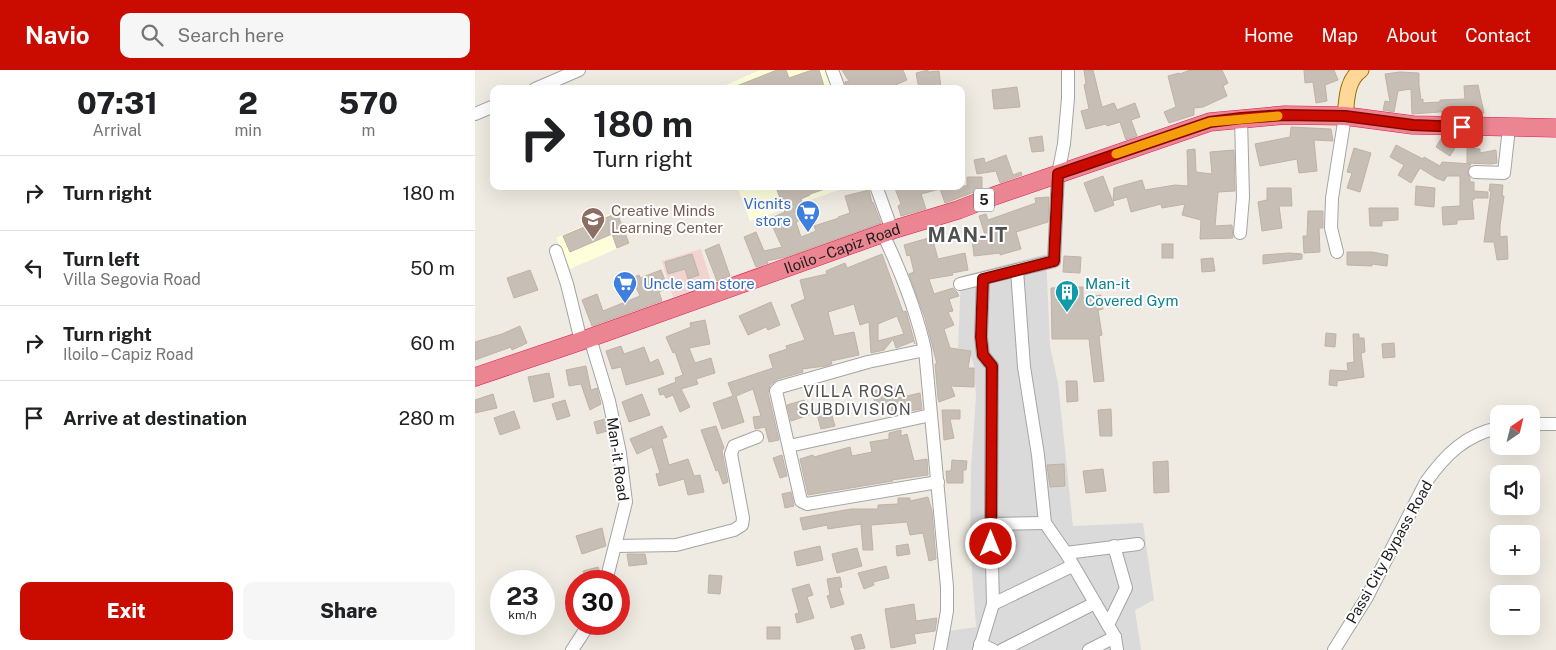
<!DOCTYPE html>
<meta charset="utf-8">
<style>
body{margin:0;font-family:"Public Sans",sans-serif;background:#f6f6f6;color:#202124;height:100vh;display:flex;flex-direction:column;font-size:19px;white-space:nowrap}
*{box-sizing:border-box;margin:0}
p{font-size:16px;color:#757577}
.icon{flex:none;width:28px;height:28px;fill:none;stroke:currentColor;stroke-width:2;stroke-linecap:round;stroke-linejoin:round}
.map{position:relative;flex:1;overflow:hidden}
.sheet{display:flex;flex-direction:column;background:#fff;width:475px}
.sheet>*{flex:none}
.banner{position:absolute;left:15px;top:15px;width:475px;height:105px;border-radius:10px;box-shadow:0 5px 20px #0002;background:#fff;color:#202124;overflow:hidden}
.needle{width:32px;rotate:35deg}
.fabs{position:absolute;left:1015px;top:335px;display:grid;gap:10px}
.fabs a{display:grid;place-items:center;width:50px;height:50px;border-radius:10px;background:#fff;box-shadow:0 5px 20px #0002;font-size:25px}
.speed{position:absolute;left:15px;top:500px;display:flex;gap:10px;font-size:25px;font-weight:700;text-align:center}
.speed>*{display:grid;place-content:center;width:65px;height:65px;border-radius:50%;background:#fff;box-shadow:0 5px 20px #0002;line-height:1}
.speed small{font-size:12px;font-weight:400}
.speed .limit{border:8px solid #d22;background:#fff;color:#111}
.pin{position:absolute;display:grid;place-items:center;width:42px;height:42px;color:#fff;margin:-21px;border-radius:10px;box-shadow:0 2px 8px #0006}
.me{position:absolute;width:55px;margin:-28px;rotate:0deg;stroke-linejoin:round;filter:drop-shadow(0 0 4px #0008)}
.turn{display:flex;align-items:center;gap:18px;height:105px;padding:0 20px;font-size:22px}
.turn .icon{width:65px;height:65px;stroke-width:2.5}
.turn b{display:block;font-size:35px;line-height:42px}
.eta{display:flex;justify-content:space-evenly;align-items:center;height:85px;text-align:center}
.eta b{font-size:30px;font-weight:800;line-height:35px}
.action{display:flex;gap:10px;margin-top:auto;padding:10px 20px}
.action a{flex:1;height:58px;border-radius:10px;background:#ca0c00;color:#fff;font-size:20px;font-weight:800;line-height:58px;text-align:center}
.action a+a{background:#f6f6f6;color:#202124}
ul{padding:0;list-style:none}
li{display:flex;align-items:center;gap:15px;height:75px;padding:0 20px;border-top:1px solid #e0e0e0}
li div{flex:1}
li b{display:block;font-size:19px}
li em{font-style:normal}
header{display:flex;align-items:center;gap:30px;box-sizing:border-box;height:70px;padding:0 25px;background:#ca0c00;color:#fff}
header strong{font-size:24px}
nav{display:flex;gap:28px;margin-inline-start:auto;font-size:18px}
.search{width:350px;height:45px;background:#f6f6f6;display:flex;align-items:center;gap:12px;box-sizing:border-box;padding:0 18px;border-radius:10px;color:#757577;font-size:19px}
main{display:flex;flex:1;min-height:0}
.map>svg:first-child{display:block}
</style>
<header>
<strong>Navio</strong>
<div class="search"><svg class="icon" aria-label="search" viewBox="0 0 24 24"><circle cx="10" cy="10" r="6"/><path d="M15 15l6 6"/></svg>Search here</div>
<nav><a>Home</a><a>Map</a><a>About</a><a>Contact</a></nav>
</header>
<main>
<section class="sheet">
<div class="eta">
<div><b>07:31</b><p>Arrival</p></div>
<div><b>2</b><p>min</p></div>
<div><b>570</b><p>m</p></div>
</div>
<ul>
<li><svg class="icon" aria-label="right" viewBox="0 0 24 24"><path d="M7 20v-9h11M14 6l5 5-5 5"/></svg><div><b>Turn right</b></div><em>180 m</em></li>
<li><svg class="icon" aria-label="left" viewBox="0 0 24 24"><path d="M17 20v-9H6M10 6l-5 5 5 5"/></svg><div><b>Turn left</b><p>Villa Segovia Road</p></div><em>50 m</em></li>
<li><svg class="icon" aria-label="right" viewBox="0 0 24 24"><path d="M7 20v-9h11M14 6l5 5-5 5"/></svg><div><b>Turn right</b><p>Iloilo – Capiz Road</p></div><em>60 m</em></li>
<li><svg class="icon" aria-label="arrive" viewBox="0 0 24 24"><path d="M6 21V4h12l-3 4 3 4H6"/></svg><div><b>Arrive at destination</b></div><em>280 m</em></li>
</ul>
<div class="action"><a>Exit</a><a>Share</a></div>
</section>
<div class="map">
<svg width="1081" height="580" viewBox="0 0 1081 580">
<rect width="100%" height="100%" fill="#efebe2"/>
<polygon fill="#dbdada" points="571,184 575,276 583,313 598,456 668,453 679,530 660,540 666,580 470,580 474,561 501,557 495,474 496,400 501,326 499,296 494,281 483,278 486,206"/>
<polygon fill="#f1d3d0" points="226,179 237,215 198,227 187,191"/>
<g fill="#fdffdb">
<polygon points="285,0 350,0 357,19 242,19"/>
<polygon points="262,116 375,116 275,151"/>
<polygon points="141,141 155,173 95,199 81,168"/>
</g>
<g fill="#c7beb5" stroke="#c1b2a4" fill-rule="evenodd">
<polygon points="302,0 311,0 314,8 337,0 344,0 350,19 338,19 337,16 328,19 254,19"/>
<polygon points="367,0 428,0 432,10 413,18 412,16 406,19 372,19 370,12 374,11"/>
<polygon points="453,0 453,2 464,1 466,18 444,19 441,3"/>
<polygon points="609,0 618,0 627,37 639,33 642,40 660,33 665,47 656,50 662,66 651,70 645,52 632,56 631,54 611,59 606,41 614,39 609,15 611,14"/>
<polygon points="715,0 747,0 753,13 748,16 752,26 728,37 719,38 719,45 694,53 689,42 701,37 693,6 704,3 705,4"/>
<polygon points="829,0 859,0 863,10 850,15 852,31 841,33 838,12 830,13"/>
<polygon points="925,2 944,3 944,15 946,30 948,29 948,33 965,32 965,30 990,29 989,16 1003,15 1009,43 998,46 997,46 996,43 978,44 978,41 937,44 936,19 923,21 919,42 908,40 910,31 915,32 910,4"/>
<polygon points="542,17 545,37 519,39 517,20"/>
<polygon points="816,57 856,59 858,71 839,70 842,101 824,103 822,89 785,96 780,74 815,67"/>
<polygon points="567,66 569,81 557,82 554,68"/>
<polygon points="967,67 981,76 975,86 961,77"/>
<polygon points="921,75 948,89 949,87 965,96 967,92 996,94 992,102 995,109 995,112 999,112 999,121 1013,122 1013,128 999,128 999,130 997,129 999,149 982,150 982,154 968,155 967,137 985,136 985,106 972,106 969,111 961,108 945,98 936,113 923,105 929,95 915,87"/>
<polygon points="879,78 896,83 885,122 872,118 877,103 872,102"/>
<polygon points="992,78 1005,79 1005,83 1021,80 1022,93 1016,94 992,93"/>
<polygon points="720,79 721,102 737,104 735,82 759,80 760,121 743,122 740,156 757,155 758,168 725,169 726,150 707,145 710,134 687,138 686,134 656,142 652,127 638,131 639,118 667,110 670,120 700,115 713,116 712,80"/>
<polygon points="531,85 538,105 546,102 547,105 525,113 521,101 502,104 499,90 509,88 510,93"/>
<polygon points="628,106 639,135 620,142 609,113"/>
<polygon points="492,107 507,107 507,119 470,133 465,119 446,124 451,139 426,146 423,136 426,134 419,116 492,116"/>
<polygon points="1015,114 1028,115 1027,126 1029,126 1025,156 1025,167 1032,166 1033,189 1022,190 1019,172 1009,172 1016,121 1014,121"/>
<polygon points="313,116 352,116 353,118 335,124 335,125 326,129 333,147 321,152 326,167 341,161 339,156 364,148 363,147 375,143 370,126 394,120 397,133 398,132 406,153 311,187 292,191 293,193 281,197 269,167 281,162 289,181 307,177 294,149 310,142 302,120"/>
<polygon points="941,116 960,118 959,137 940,135"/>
<polygon points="792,118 816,118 817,136 804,136 807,158 787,161 783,132 792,130"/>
<polygon points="574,127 573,152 541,162 546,179 525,185 525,183 499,186 497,169 511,168 504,146 511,144 513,150 561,133 560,128"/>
<polygon points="894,138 923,138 923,150 907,151 907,156 895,156"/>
<polygon points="833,141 848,141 848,158 844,158 845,182 829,183 828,166 832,166"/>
<polygon points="142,143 154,173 142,178 137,164 95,182 88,166"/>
<polygon points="457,167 463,189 490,183 493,200 477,203 478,205 454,209 459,224 478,218 482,222 484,226 474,229 478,241 473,242 479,255 469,259 475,278 496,281 493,298 499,298 499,317 476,316 480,326 464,332 463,328 460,294 462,294 450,248 434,204 439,202 435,185 432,186 429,175"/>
<polygon points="244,174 255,206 242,211 230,180"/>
<rect x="687" y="174" width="11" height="14"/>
<polygon points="872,182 897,182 913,185 912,196 897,194 897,196 872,195"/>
<polygon points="814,183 827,184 827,189 788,194 788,185"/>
<polygon points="217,184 224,205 213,209 210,199 193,204 190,192"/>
<path d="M407 184 428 242 431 241 440 274 439 271 421 278 418 269 409 280 396 283 394 252 385 255 379 234 353 242 359 266 379 262 384 285 356 291 357 294 351 296 327 299 328 302 303 309 295 315 293 323 304 370 294 372 290 357 280 359 278 347 286 346 278 319 261 326 269 352 247 359 238 333 258 326 253 313 298 298 294 285 312 279 311 276 330 270 316 235 330 229 325 210 352 204 351 201 370 193 372 198ZM422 246 429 264 403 271V254Z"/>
<polygon points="589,186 606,187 605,203 588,202"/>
<polygon points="738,188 740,201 727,202 726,189"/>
<polygon points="55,200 63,220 39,228 32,208"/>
<polygon points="186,200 193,218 184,222 187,231 117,256 107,230 122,224 128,241 165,226 157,208 164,205 165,208"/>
<polygon points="608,217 608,228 626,225 628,239 623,240 627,265 624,266 629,311 619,312 614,269 577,269 576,218"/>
<polygon points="296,232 305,255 293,260 291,257 273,265 264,246"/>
<polygon points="230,250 235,274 214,278 220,293 236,288 240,303 221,309 223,314 206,319 215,337 205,342 198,325 191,328 189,324 185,325 183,319 201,312 200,308 208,305 200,282 198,283 191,267 216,257 215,253"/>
<polygon points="45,256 52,273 37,280 36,277 0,290 0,272 27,264"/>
<polygon points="851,263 861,264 860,277 850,276"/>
<polygon points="878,264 884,264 884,268 889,268 890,282 886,283 889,307 862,311 862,316 854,315 855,300 873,301 872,293 879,292"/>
<polygon points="919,273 920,287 908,288 907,274"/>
<polygon points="146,276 149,284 169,277 175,293 183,289 189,304 151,315 146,297 137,299 131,281"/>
<polygon points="111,296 116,320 122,318 126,334 115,340 106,314 94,316 91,300"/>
<polygon points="74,303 79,327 59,332 53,307"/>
<polygon points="591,311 602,311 603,331 592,332"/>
<polygon points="422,318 423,328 445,323 447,339 434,341 434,339 413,341 412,334 401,337 397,321"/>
<polygon points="18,324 22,338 0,343 0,330"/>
<polygon points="167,324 175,345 154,352 147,332"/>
<polygon points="90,330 95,346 82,350 77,334"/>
<polygon points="329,330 334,345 316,351 312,335"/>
<polygon points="354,336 360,356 346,359 341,340"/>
<polygon points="636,339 637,366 625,366 623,340"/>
<polygon points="467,340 485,340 485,349 475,349 479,368 469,370"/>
<polygon points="39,341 45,358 25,365 19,348"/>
<polygon points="130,349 132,361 122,364 119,352"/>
<polygon points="187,356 192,367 187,369 194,395 213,389 219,406 225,405 229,422 213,425 209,409 184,416 181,404 185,403 177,377 162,384 155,369"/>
<polygon points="241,356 249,378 247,381 253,412 248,414 243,400 241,401 226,360"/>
<polygon points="426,360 426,366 432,364 439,391 452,389 453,405 417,410 418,411 333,425 325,389 338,385 339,387 375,377 377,386 397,382 395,372 414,369 414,363"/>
<polygon points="307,385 312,406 305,408 298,388"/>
<polygon points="477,390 492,391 491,400 488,400 488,413 472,413 471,401 476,401"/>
<polygon points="693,391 694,422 679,423 678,392"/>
<polygon points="589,394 590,416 575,417 572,395"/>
<polygon points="628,399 631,421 611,423 608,401"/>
<polygon points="316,422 319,436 310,438 307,424"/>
<polygon points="453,427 457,441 461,489 454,491 448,463 435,465 432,452 396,455 398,480 388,480 386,454 353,459 352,455 328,460 325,448 376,439 403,439 403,435 423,434 423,428 435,428 435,431"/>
<polygon points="127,458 131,476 107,484 101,466"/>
<polygon points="540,465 541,477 528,477 527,466"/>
<polygon points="433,474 435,484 422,486 421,476"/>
<polygon points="345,476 348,490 322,496 319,482"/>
<polygon points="382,478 387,496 362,503 357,484"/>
<polygon points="152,484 170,484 172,494 154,496"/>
<polygon points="411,496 414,508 398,512 399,515 389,519 383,503"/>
<polygon points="123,497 125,502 123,508 111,511 108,501"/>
<polygon points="234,505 247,506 245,524 233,523"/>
<polygon points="365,507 367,517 364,518 369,534 356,538 352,526 355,525 352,509"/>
<polygon points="334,514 338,525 332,527 339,548 322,553 320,544 324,543 317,519"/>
<polygon points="439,534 441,551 462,548 460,561 439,564 441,573 416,578 410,539"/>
<rect x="292" y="557" width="13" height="12"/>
<polygon points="386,564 390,578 380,580 376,567"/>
</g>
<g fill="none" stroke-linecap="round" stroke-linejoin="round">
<g stroke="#a4a4a4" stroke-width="14">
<g id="minor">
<polyline points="357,0 364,19"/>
<polyline points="60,19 104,0"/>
<polyline points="0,44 19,36"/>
<polyline points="1000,102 1029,103 1034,58"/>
<polyline points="401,116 417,160"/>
<polyline points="765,163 768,127 766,48"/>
<path d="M408 164C426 202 441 239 450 280L472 517V541L465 580"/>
<polyline points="81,181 92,214 106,271"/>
<polyline points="862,182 856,158 857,128 870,46"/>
<polyline points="542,200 549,297 563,385 570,453 591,483 640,567 642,580"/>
<polyline points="485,214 579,191 583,104 589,74 593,28 593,0"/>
<polyline points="115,268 134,331 145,383 151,432 131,511"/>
<polyline points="450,280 393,292 305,317 301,321 326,431 332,434 463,412"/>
<polyline points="1056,354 1081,354"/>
<polyline points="314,376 456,345"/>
<polyline points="516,454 570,453"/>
<polyline points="140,476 201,475 259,460 267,455 268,448 256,384 259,376 282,367"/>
<polyline points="591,483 663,474"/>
<polyline points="518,534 597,496"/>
<polyline points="633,555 651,518 639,476"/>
<polyline points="505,574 518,580"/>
<polyline points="97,580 114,554"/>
<polyline points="504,580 518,534 516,454 517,296 508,285 506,267 508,209"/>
<polyline points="527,580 620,533"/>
<polyline points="614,580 640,567"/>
<path d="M859 580 892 527 951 412C970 385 991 364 1024 358"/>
</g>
</g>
<g stroke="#966d00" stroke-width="17">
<path id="major" d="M870 46C872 30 871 11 886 0"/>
</g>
<g stroke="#e21a53" stroke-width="19">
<g id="highway">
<path id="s1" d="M0 307 106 271 417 160 483 140 519 126 735 52 810 45 870 46 938 55 1081 58"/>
</g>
</g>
<use href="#minor" stroke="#fff" stroke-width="12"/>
<use href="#major" stroke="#ffd897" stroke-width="15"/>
<use href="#highway" stroke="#eb8592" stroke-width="18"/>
</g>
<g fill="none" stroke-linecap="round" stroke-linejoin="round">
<g stroke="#830800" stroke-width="12">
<polyline id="route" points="516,474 517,296 508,285 506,267 508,209 579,191 583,104 735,52 766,48 810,45 870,46 938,55 987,57"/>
</g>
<use href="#route" stroke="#ca0c00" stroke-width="9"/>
<polyline stroke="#f59e0b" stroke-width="9" points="641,84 735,52 803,46"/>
</g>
<defs>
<g id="supermarket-pin" transform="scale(1.25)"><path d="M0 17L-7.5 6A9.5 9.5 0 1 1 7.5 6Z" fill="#3f7fe0" stroke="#fff"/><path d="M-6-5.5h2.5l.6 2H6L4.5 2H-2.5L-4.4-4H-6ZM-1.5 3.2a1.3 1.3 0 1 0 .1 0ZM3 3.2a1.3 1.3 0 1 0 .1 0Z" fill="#fff"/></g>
<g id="school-pin" transform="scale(1.25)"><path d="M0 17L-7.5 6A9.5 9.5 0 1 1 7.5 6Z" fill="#8d6e63" stroke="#fff"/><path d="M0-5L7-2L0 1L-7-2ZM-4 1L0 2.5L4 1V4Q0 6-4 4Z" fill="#fff"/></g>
<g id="building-pin" transform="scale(1.25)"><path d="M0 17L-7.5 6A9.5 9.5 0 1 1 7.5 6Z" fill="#0f9aa8" stroke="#fff"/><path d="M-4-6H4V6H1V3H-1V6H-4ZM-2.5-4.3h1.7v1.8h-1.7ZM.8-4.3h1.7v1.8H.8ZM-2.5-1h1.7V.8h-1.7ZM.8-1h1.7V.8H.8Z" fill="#fff"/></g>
</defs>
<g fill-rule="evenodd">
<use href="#supermarket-pin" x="333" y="142"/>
<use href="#school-pin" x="118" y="149"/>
<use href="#supermarket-pin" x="150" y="213"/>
<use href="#building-pin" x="592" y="222"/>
</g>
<g text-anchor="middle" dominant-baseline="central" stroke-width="4" stroke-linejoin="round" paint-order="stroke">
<rect fill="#fff" stroke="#616161" stroke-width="1" x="499" y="118.5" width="20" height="23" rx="4"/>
<g font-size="14" font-weight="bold" fill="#1d1d1d">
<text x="509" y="130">5</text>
</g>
<g font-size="15" fill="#366cbe" stroke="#fff" text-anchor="end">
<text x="316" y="133">Vicnits<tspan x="316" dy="17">store</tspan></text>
<text x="168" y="213" text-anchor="start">Uncle sam store</text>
</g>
<g font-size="15" fill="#785e54" stroke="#fff" text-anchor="start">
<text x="136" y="140">Creative Minds<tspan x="136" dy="17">Learning Center</tspan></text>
</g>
<g font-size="15" fill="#1d1d1d" stroke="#fff">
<text stroke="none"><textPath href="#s1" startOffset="389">Iloilo – Capiz Road</textPath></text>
<text transform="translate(143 389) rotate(82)">Man-it Road</text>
<text transform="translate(914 482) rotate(-61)">Passi City Bypass Road</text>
</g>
<g font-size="15" fill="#0d838f" stroke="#fff" text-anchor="start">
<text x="610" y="213">Man-it<tspan x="610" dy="17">Covered Gym</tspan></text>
</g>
<g font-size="16" letter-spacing="1" fill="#505050" stroke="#fff">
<text x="380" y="321">VILLA ROSA<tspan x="380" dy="18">SUBDIVISION</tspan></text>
</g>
<g font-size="20" font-weight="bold" letter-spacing="1" fill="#505050" stroke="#fff">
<text x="493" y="165">MAN-IT</text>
</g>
</g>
</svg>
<div class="fabs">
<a><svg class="needle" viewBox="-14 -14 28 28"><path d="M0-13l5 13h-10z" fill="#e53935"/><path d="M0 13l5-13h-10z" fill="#757577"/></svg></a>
<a><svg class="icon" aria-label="sound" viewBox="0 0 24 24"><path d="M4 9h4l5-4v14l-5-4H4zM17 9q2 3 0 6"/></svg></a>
<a>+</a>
<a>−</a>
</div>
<div class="speed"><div>23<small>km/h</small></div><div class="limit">30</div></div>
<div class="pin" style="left:987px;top:57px;background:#d93025"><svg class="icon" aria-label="arrive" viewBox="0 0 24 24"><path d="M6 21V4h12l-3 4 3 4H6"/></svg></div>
<svg class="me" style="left:516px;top:474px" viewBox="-20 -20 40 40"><circle r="17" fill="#ca0c00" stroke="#fff" stroke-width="3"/><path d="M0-11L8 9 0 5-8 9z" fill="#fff"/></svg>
<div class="banner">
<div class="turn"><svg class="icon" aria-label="right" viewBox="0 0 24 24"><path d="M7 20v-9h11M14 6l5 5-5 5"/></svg><div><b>180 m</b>Turn right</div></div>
</div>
</div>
</main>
